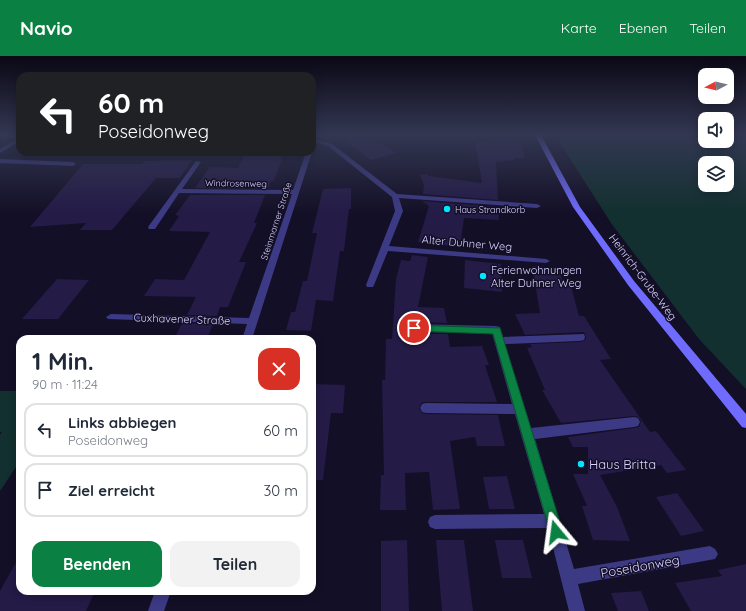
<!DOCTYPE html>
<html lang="de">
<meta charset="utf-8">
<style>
body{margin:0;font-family:Quicksand,sans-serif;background:#f2f2f3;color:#1f2937;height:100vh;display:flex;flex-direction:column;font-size:15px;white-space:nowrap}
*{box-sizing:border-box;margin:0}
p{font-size:13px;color:#747a83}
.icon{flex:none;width:22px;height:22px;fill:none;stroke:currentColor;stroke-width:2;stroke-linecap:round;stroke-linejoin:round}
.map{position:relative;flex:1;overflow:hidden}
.side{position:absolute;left:16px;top:279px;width:300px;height:260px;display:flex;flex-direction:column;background:#fff;border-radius:12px;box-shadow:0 2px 10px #0003}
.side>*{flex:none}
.hud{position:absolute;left:16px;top:16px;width:300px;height:84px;border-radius:12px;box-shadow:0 2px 10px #0003;background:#202124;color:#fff;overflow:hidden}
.needle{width:26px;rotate:263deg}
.tools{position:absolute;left:698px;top:12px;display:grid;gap:8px}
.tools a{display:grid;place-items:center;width:36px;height:36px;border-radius:8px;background:#fff;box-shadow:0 2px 10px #0003;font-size:20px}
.pin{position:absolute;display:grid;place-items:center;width:34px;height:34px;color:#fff;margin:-17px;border:2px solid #fff;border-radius:50%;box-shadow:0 1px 4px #0007}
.me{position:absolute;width:44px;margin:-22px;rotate:344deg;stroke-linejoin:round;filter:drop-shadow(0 0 3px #0008)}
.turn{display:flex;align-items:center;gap:14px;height:84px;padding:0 16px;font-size:18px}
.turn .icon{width:52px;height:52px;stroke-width:2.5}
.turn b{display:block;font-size:28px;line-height:34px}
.round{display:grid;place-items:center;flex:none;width:42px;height:42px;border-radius:12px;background:#f2f2f3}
.headline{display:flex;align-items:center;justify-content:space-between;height:68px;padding:0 16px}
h1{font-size:24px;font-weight:800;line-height:30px}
.primary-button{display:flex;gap:8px;margin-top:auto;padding:8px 16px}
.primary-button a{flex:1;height:46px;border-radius:12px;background:#0b8043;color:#fff;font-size:16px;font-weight:800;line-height:46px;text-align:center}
.primary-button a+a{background:#f2f2f3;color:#1f2937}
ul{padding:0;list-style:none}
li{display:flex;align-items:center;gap:12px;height:54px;margin:0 8px 6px;padding:0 8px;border:2px solid #e0e1e3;border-radius:12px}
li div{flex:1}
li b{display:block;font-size:15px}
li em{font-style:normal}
header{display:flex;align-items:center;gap:24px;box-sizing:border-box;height:56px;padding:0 20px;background:#0b8043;color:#fff}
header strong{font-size:19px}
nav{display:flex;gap:22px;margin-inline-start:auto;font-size:14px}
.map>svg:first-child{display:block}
</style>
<header>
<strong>Navio</strong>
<nav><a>Karte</a><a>Ebenen</a><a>Teilen</a></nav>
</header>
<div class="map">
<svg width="746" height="555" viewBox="0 0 746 555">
<rect width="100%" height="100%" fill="#130f26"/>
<g fill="#12302f" fill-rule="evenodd">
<path d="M555 79H705V85H727V79H746V333L699 283 611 167ZM705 107H727V129H705Z"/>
<polygon points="0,335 20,335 20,405 0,435 0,379 2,376 0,376"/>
</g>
<g fill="#241b47">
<polygon points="338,79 366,79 396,97 371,104"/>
<polygon points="507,79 517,79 525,102 513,102 514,104 496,106 498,144 423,138 424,129 420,118 425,119 425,117 429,120 482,127 475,86 492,85"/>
<polygon points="246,96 282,98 280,103 282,103 274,125 271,125 268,132 195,132 210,111 238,112"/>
<polygon points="192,104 180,122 156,122 112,174 80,174 86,167 30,171 83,108 142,108 145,105"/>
<polygon points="351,132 351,153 349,153 344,195 340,195 333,245 316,244 311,275 286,274 291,256 295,256 303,225 307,225 317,177 312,177 323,133"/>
<polygon points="190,139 265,139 254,167 257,167 239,206 246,206 228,251 220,251 217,260 187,259 196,241 144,240 155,223 184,224 210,176 169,175 179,160 175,159"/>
<polygon points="422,145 498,151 499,164 464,162 460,191 418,186 429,150"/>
<polygon points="412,199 428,201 418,251 444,252 447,267 414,266 408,271 408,273 414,278 448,278 450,291 482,290 489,309 485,309 497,346 426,346 421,347 419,353 422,357 426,358 498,359 505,390 477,390 475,381 450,385 460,453 433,454 429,416 405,417 406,454 381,454 380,453 381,419 384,419 382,324 385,324 386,283 392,283 396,223 401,204 410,205"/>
<polygon points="465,204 501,208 502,236 464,232"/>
<polygon points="532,210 559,212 564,230 571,230 579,260 584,260 611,303 600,304 650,376 656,375 686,414 667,417 661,409 600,419 617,451 630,485 593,484 582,450 587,450 573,418 588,418 588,391 573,391 568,381 634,372 639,371 641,365 638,361 634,360 561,367 542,334 545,334 527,292 532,291 530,288 580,286 585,284 586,281 584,276 525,279 515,258 540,257"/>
<polygon points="57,223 89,224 58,263 22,263"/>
<polygon points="182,267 213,268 207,283 174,283"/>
<polygon points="312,328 345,329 343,357 331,357 323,424 312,424"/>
<polygon points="507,420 515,453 489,453 483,421"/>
<polygon points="677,437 704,475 681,480 656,441"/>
<polygon points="407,484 409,555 381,555 381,485"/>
<polygon points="436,484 464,484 473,555 442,555"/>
<polygon points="495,484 523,484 532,522 502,522"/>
<polygon points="20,499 20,535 95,535 86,555 0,555 0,535"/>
<polygon points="746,508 746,555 691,555 675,527 722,520 718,514"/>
<polygon points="641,535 649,555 618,555 611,537"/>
</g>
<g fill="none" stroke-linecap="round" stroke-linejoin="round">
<g fill="#3d3a85" fill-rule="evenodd">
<polygon points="0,79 20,79 20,85 0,97 0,93 19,82 0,81"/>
<polygon points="312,83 332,88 397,138 537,148 541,150 537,152 399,142 403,155 389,190 546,203 550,205 546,207 388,195 374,229 373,231 367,231 366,229 395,155 392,141 328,90 312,85"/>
<polygon points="306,96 312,96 252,283 242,283 247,268 108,263 106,261 111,258 249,262 292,138 179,137 155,173 149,173 148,171 196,105 201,106 182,133 293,134"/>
<polygon points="0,103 73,106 76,108 73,110 0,107"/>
<polygon points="414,268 496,270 500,271 503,281 584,278 585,281 584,284 580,285 505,288 531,372 634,361 638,362 640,366 638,370 634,371 535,383 574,513 710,490 715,493 718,498 715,503 578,528 585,555 569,555 548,472 435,473 430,471 428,466 430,461 435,459 544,458 515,358 426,357 422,356 420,352 422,348 426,347 512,348 492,277 414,276 409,272"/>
<polygon points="155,535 171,535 164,555 148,555"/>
</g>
<polygon fill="#6f6bff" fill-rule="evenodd" points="535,79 541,79 580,151 634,225 746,358 746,372 742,371 628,229 573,151"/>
</g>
<linearGradient id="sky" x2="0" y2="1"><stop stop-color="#0a0815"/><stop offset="0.5" stop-color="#333752"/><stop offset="1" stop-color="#333752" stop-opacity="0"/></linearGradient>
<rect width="746" height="157" fill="url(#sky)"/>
<polygon fill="#0b8043" stroke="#07532c" points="410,269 500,272 563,476 561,481 556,483 551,481 550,476 493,278 414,275 409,272"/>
<g fill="#00e5ff" stroke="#130f26" stroke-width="1.5">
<circle cx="447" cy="153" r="4"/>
<circle cx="483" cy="220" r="4"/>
<circle cx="581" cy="408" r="4"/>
</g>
<g text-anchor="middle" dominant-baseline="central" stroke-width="3" stroke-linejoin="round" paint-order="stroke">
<g font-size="9" fill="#d9d4ff" stroke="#130f26">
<text transform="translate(236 127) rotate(1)">Windrosenweg</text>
<text transform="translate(276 165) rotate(-72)">Steinmarner Straße</text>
</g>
<g font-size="9" fill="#d9d4ff" stroke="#130f26" text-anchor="start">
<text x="455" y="153">Haus Strandkorb</text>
</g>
<g font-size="11" fill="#d9d4ff" stroke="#130f26">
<text transform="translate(467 187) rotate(5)">Alter Duhner Weg</text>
<text transform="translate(643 221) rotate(53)">Heinrich-Grube-Weg</text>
<text transform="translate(182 263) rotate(2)">Cuxhavener Straße</text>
</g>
<g font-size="11" fill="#d9d4ff" stroke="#130f26" text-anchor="start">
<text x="491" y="214">Ferienwohnungen<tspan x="491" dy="13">Alter Duhner Weg</tspan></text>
</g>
<g font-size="13" fill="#d9d4ff" stroke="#130f26" text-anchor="start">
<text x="589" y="408">Haus Britta</text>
</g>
<g font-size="13" fill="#d9d4ff" stroke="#130f26">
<text transform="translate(640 510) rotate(-10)">Poseidonweg</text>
</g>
</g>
</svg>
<div class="tools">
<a><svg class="needle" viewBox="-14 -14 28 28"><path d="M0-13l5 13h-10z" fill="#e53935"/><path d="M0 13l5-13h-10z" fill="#747a83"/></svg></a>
<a><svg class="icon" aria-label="sound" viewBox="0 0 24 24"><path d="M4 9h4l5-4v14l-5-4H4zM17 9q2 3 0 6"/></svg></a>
<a><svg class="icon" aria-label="layers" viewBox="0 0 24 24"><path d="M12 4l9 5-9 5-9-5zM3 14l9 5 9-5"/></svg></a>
</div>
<div class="pin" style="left:414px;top:272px;background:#d93025"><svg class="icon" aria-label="arrive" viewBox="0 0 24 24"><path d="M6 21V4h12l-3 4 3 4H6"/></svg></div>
<svg class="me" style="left:556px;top:476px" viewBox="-20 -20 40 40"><path d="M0-17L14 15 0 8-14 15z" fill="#0b8043" stroke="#fff" stroke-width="4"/></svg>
<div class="hud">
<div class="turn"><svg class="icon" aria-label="left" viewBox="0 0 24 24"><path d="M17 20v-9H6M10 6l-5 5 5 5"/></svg><div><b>60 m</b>Poseidonweg</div></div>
</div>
<section class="side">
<div class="headline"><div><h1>1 Min.</h1><p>90 m · 11:24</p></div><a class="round" style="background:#d93025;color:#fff"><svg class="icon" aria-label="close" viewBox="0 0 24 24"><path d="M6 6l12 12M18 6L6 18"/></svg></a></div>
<ul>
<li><svg class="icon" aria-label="left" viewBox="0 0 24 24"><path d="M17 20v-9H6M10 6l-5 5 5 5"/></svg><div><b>Links abbiegen</b><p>Poseidonweg</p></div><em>60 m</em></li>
<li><svg class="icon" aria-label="arrive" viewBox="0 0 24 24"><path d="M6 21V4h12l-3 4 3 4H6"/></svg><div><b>Ziel erreicht</b></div><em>30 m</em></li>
</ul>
<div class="primary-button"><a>Beenden</a><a>Teilen</a></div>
</section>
</div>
